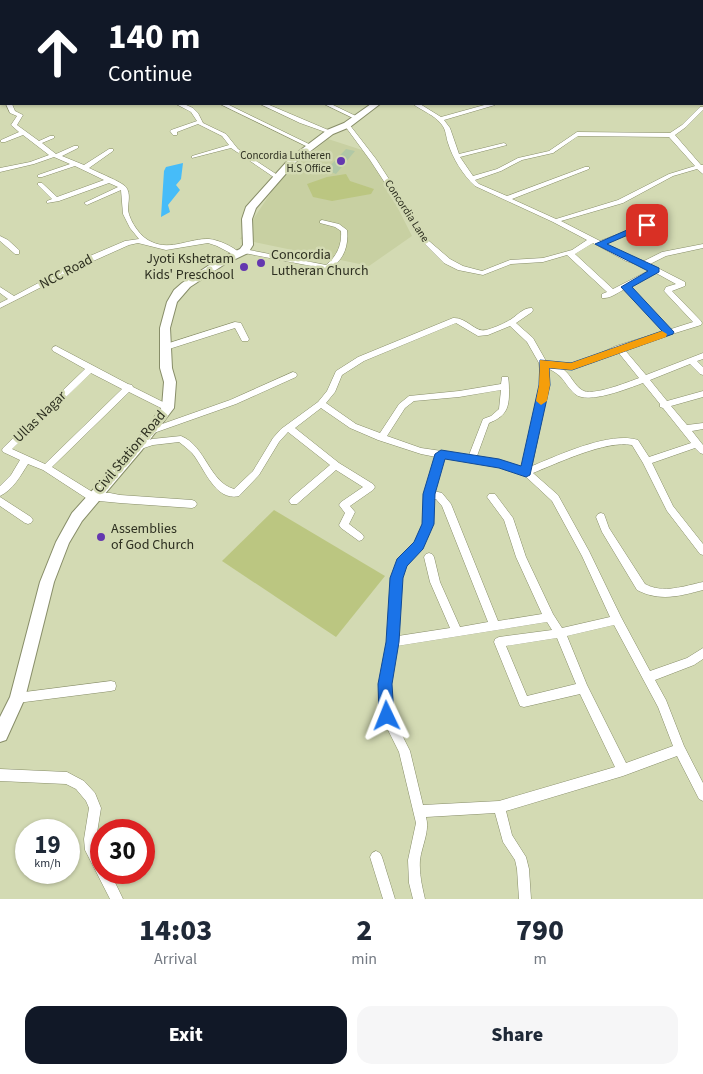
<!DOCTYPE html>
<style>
body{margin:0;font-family:"Source Sans 3",sans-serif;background:#f6f6f7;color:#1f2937;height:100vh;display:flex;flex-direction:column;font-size:19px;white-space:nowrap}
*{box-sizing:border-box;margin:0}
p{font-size:16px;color:#747a83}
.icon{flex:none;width:28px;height:28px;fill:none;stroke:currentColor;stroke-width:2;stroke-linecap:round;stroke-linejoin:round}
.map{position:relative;height:899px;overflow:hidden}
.details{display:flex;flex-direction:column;background:#fff;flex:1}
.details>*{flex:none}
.top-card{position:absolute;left:0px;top:0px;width:704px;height:105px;box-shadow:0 1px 4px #0004;background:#111827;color:#fff;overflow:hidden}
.speed{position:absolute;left:15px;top:819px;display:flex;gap:10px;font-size:25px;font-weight:700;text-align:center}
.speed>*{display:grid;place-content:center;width:65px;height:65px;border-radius:50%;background:#fff;box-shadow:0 1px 4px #0004;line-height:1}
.speed small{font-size:12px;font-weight:400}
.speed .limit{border:8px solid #d22;background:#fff;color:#111}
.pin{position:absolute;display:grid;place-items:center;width:42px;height:42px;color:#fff;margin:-21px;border-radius:10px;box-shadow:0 2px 8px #0006}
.me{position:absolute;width:55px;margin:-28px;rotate:358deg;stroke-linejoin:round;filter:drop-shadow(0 0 4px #0008)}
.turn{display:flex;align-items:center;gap:18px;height:105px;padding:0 25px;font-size:22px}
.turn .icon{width:65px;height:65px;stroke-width:2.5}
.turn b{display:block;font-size:35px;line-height:42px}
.eta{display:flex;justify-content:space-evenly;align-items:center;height:85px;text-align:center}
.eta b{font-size:30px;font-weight:800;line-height:35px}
.primary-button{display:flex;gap:10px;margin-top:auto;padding:10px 25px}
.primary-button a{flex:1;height:58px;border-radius:15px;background:#111827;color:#fff;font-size:20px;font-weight:800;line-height:58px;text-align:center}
.primary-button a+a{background:#f6f6f7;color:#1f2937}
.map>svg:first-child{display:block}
</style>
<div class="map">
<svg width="703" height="899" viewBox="0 0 703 899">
<rect width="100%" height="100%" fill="#d3dab3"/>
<polygon fill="#c8d0a2" points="328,139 362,150 376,165 412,236 369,266 240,239 280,179"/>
<g fill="#bbc681">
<polygon points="346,174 350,181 374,189 371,194 332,201 313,197 307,184 327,177"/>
<polygon points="274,510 385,576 336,637 222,561"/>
</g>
<polygon fill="#46bcf9" points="183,163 181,179 176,185 180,190 168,205 170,212 161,217 164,171 166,167"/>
<polygon fill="#b1c8a6" points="346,149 355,151 336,174 326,170"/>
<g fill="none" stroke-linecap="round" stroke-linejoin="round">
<g stroke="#878d68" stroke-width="1">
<g id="minor">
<polygon points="121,0 128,0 128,1 122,1"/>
<rect x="283" y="0" width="5" height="1"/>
<polygon points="301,0 307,0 307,1 302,1"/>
<polygon points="328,0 334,0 334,1 329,1"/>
<rect x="465" y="0" width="7" height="1"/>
<polygon points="607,0 613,0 613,1 608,1"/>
<rect x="665" y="0" width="5" height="1"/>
<polygon points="0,22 1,23 1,26 0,26"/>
<rect x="702" y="43" width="1" height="4"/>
<rect x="0" y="52" width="1" height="4"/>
<polygon points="1,62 1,66 0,67 0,63"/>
<rect x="0" y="71" width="1" height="4"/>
<path d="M6 104H12L15 111 23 115 17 125 39 141 50 136H54V138L42 143 56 154 74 146H78V148L62 156 84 165 109 149H113V151L89 168C97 172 122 182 126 187 131 194 128 202 128 210 130 222 141 238 152 242 171 251 190 238 209 239 219 240 232 246 240 253L238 255H234L217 246 208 243 166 250 138 243 129 245 91 262 0 308V303L8 299 0 293V287L14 296 85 258 125 241 139 239 130 228 123 214 121 190 89 204 87 205 84 203 118 187 109 183 59 201 47 203V201L52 199 38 185V183H42L57 197 104 180 75 166 42 177H38V175L70 164 54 157 34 164 0 172V168L30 162 49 155 23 135 5 142H1V140L19 132 11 125 17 116 10 113Z"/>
<polygon points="176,104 184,104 193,108 198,113 203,123 226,134 238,149 279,176 279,178 275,178 231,148 192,158 192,156 229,145 222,136 198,124 177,132 177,135 173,135 170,131 171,130 197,121 191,112"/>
<polygon points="220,104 227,104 313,146 308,147"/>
<polygon points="260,104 267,104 333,132 328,133 300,123"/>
<polygon points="324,104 331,104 360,118 355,119"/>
<path d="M413 104H420L441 117 488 104H496L495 105 444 120 450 128 459 154 504 143 507 145 460 157 473 176 497 169 518 158 549 151 577 132 670 133 682 125 700 107H703V110L686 127 675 135 701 165H703V174L697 169 673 176 623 203 561 221 600 241 645 224H649V226L605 244 632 257 644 261 662 252 703 244V248L666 256 650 264 685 282V286L672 291 701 321 702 323 701 325 624 349 646 375 703 353V359L697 361 703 367V375L700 374 690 364 650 380 667 401 703 391V397L671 406 687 425 703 423V429L692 431 703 445V454L700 453 695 448 652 463 673 506 703 544V555L700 554 667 511 643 463 632 445C606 440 558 463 533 473L558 495 589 551 621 617 650 671 687 658 703 648V659L694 665 655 680 666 700 684 746 703 783V801L699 799 677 756 623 776 506 811 512 835 526 857 529 869 531 899H519L517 869 515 860 503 842 495 813 426 817C430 831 422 845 420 860 419 873 422 886 425 899H413L409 883 408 860 416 823 399 752 381 716 380 684 388 642 391 577 399 560 415 542 423 524 424 494 436 457 421 454 378 440 350 428 321 408 295 428 339 463 373 484 375 487 373 490 350 506 355 512 349 524 362 534 364 537 362 540 359 541 341 528 339 525 345 513 339 505 341 502 363 487 336 470 297 504H291L289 501 291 498 330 465 288 432 279 442 259 475 239 496C215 502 204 467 192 453 188 449 184 446 179 442L153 445 138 450 135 449 134 447 135 445 152 439 181 436C206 446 209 482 234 489L253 471 273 438 281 429 318 402 327 391 336 371 358 357 453 318C467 317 475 333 486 330 493 328 501 325 508 321 516 317 523 307 532 308L533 310 532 312 516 323 533 338 546 361 553 364 572 363 585 360 616 346 664 331 623 290C617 293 610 299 602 298V294L607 292 567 255 543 262 511 264 483 275 458 270 444 263 424 243 370 160 345 126V124H349L376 159 429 241 450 259 463 266 482 271 510 260 543 258 572 250 587 240 553 222 475 186C463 175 453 159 448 143 446 137 446 130 442 125 435 115 422 111 413 104ZM578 136 669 137 695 166 669 174 618 200 556 219 512 199 589 169V167H585L507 196 479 184 475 180 501 171 522 160 553 153ZM593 243 626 261 642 266 650 270 613 289 575 254ZM656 273 676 284 666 287 664 291 693 322 671 329 629 287ZM456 323 478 336 488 335 510 326 527 342 539 363 541 385 523 467 499 460 477 456 489 423C504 417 509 410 509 394 509 388 509 382 508 377H502L501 384 459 391 409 396 399 404 380 433 356 424 326 403 335 392 342 375 364 361ZM618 352 639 378C628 382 591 397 582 390 574 385 571 375 563 369L591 363ZM547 368C565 376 563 383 575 394 588 405 629 388 643 383L660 404V407L663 408 691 443 649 457 638 440C610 431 559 455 532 466L549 385ZM501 390 499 409 491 416 483 419 469 455 421 448 387 436 405 408 414 401 459 397ZM444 458 499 466 523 474 552 501 582 556 610 617 562 628 553 614 526 557 513 518 495 494H489L487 497 504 520 516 557 542 614 498 621 451 504 442 493 434 491ZM433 499H436L442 506 488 622 460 627 440 582 434 557 432 554 429 553 426 554 424 557 430 582 450 628 398 636 401 577 406 566 422 548 433 524ZM547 622 552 630 499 637 495 639 494 642 520 706 524 707 580 694 615 767 499 801 423 805 410 751 392 715 390 684 397 646ZM614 625 658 707 673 746 626 763 587 685 567 636ZM557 638 576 684 527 696 506 646Z"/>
<path d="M322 220 339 224 347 230C349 246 343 263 327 269L244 253 240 251 244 249 326 265C337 256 342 245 341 231L335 227 320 223V221Z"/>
<polygon points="0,236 8,240 19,250 19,254 15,254 0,241"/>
<polygon points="235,322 241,323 249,339 248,341 242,341 235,328 166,350 162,347 163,345"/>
<path d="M56 346 128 384 132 385 133 387 171 406 172 408 171 410H165L129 392 52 467 94 493H110L120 495 192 500 195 501 197 504 195 507 192 508 120 503 89 500 43 470 28 464C21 475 13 490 0 496V486L11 475 20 460 3 452 2 450 3 448 85 369 53 351 52 349 53 347ZM91 373 122 389 45 464 12 449Z"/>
<polygon points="293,372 296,373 297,375 296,377 236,404 151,434 147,431 148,429 230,400"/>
<polygon points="0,497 31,517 33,520 31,523 28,524 25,523 0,506"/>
<path d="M601 513 604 514 609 528 645 584C663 594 684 586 703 582V590C680 596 660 602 637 590L602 532 596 517 598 514Z"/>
<polygon points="111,681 115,682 116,686 115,690 111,691 17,703 13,702 12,698 13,694 17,693"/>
<polygon points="0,769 67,772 84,781 95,793 101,808 96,839 97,849 101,857 101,872 110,872 123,899 110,899 85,850 84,839 89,808 86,801 76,789 66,784 0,781"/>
<polygon points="376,851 380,853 382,857 395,899 383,899 370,857 372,853"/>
</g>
</g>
<g stroke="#878d68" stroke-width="2">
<polygon id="secondary" points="371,104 380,104 350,127 333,134 296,162 256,208 252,219 253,245 248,253 225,264 190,287 177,302 170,328 172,368 176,382 174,408 142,450 82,521 69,543 54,582 25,698 6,740 0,742 0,717 10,697 40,582 56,542 72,513 134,444 162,407 164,382 160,368 160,328 167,302 174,290 182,283 217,260 240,249 243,245 242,219 246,207 290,158 327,130 344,123"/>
</g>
<use href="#minor" fill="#fff" fill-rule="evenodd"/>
<use href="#secondary" fill="#fff" fill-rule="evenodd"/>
</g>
<polygon fill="#1a73e8" stroke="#114b97" points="643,223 647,223 651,225 607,244 659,268 659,272 632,287 674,332 673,334 572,370 549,368 550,385 530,475 526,477 499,468 445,459 435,494 434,524 423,549 407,566 403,578 399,642 392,684 394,716 392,721 387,723 382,721 379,716 378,684 386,642 390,578 397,559 414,542 422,524 423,494 435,454 441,450 499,459 521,466 539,385 540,360 571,363 662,331 621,287 648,271 595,244"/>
<polygon fill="#f59e0b" points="662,331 667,334 666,337 572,370 549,368 550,385 547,401 541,405 536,401 539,385 540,360 571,363"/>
<g fill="#6437af" stroke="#d3dab3" stroke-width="2">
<circle cx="341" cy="161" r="5"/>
<circle cx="261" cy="263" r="5"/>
<circle cx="244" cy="267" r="5"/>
<circle cx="101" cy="537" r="5"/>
</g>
<g text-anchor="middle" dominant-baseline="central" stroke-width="5" stroke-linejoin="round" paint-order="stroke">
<g font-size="11" fill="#2e3021" stroke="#d3dab3" text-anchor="end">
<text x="331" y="155">Concordia Lutheren<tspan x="331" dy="13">H.S Office</tspan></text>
</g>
<g font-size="11" fill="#2e3021" stroke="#d3dab3">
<text transform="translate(407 211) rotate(57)">Concordia Lane</text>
</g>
<g font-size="14" fill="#2e3021" stroke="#d3dab3" text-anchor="start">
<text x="271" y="255">Concordia<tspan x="271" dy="16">Lutheran Church</tspan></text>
<text x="234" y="259" text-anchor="end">Jyoti Kshetram<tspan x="234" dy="16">Kids' Preschool</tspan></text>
<text x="111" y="529">Assemblies<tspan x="111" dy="16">of God Church</tspan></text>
</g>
<g font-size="14" fill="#2e3021" stroke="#d3dab3">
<text transform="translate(66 272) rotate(-28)">NCC Road</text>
<text transform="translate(40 417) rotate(-44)">Ullas Nagar</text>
<text transform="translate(130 452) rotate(-50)">Civil Station Road</text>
</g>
</g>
</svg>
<div class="speed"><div>19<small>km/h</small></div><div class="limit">30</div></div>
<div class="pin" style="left:647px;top:225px;background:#d93025"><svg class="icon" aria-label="arrive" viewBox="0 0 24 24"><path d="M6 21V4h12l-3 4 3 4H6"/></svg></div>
<svg class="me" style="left:387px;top:716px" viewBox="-20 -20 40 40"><path d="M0-17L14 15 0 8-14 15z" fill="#1a73e8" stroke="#fff" stroke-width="4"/></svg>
<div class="top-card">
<div class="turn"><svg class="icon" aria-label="ahead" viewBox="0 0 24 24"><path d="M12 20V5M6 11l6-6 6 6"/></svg><div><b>140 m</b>Continue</div></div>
</div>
</div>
<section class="details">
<div class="eta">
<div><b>14:03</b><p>Arrival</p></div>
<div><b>2</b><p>min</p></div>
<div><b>790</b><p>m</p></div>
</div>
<div class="primary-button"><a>Exit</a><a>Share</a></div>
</section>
